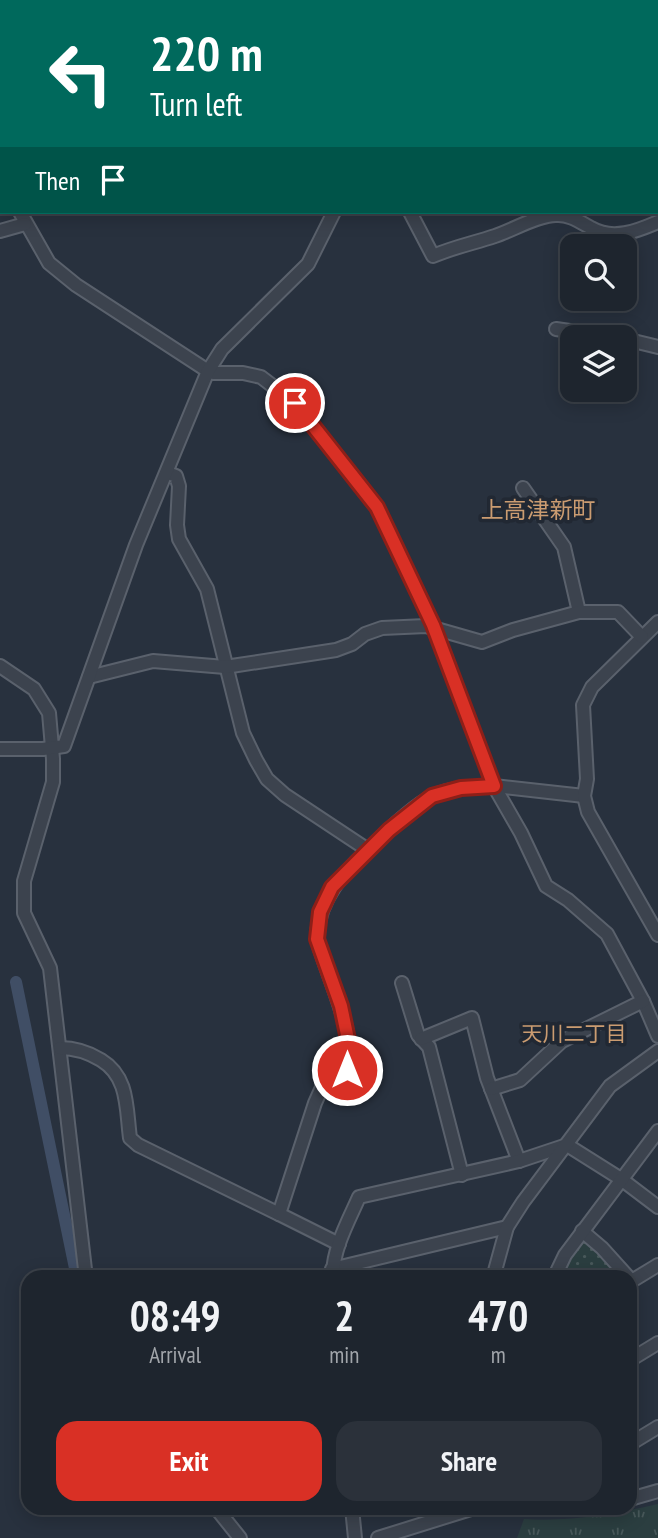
<!DOCTYPE html>
<meta charset="utf-8">
<style>
body{margin:0;font-family:"PT Sans Narrow","Noto Sans JP",sans-serif;background:#2b313a;color:#f1f3f6;height:100vh;display:flex;flex-direction:column;font-size:26px;white-space:nowrap}
*{box-sizing:border-box;margin:0}
p{font-size:23px;color:#a1a5aa}
.icon{flex:none;width:38px;height:38px;fill:none;stroke:currentColor;stroke-width:2;stroke-linecap:round;stroke-linejoin:round}
.map{position:relative;flex:1;overflow:hidden}
.panel{position:absolute;left:21px;top:1270px;width:616px;height:245px;display:flex;flex-direction:column;background:#1e252e;border-radius:21px;box-shadow:0 4px 18px #0003,0 0 0 2px #3c424a}
.panel>*{flex:none}
.top-card{position:absolute;left:0px;top:0px;width:658px;height:214px;box-shadow:0 4px 18px #0003,0 0 0 2px #3c424a;background:#00695c;color:#fff;overflow:hidden}
.fabs{position:absolute;left:560px;top:234px;display:grid;gap:14px}
.fabs a{display:grid;place-items:center;width:77px;height:77px;border-radius:14px;background:#1e252e;box-shadow:0 4px 18px #0003,0 0 0 2px #3c424a;font-size:35px}
.pin{position:absolute;display:grid;place-items:center;width:60px;height:60px;color:#fff;margin:-30px;border:4px solid #fff;border-radius:50%;box-shadow:0 2px 7px #0007}
.me{position:absolute;width:77px;margin:-38px;rotate:0deg;stroke-linejoin:round;filter:drop-shadow(0 0 5px #0008)}
.turn{display:flex;align-items:center;gap:24px;height:147px;padding:0 35px;font-size:32px}
.turn .icon{width:91px;height:91px;stroke-width:2.5}
.turn b{display:block;font-size:49px;line-height:60px}
.then{display:flex;align-items:center;height:66px;padding:0 35px;background:#0003;gap:14px;font-size:26px}
.eta{display:flex;justify-content:space-evenly;align-items:center;height:119px;text-align:center}
.eta b{font-size:42px;font-weight:600;line-height:49px}
.primary-button{display:flex;gap:14px;margin-top:auto;padding:14px 35px}
.primary-button a{flex:1;height:80px;border-radius:21px;background:#d93025;color:#fff;font-size:28px;font-weight:600;line-height:80px;text-align:center}
.primary-button a+a{background:#2b313a;color:#f1f3f6}
.map>svg:first-child{display:block}
</style>
<div class="map">
<svg width="658" height="1538" viewBox="0 0 658 1538">
<defs>
<pattern id="grass-tufts" width="24" height="20" patternUnits="userSpaceOnUse" patternTransform="scale(1.75)"><rect width="24" height="20" fill="#2b3e40"/><path d="M3 7l-1-3M5 7V3M7 7l1-3M15 17l-1-3M17 17v-4M19 17l1-3" fill="none" stroke="#48585a"/></pattern>
<pattern id="park-dots" width="8" height="8" patternUnits="userSpaceOnUse" patternTransform="scale(1.75)"><rect width="8" height="8" fill="#2b3e40"/><path d="M2 2h.1M6 6h.1" fill="none" stroke="#48585a" stroke-width="1.8" stroke-linecap="round"/></pattern>
</defs>
<rect width="100%" height="100%" fill="#28313e"/>
<path fill="url(#grass-tufts)" d="M658 1504V1538H517L524 1519C569 1522 614 1514 658 1504Z"/>
<polygon fill="url(#park-dots)" points="585,1239 622,1277 559,1278 574,1247"/>
<g fill="none" stroke-linecap="round" stroke-linejoin="round">
<polyline stroke="#404e65" stroke-width="12" points="16,982 77,1278"/>
<g stroke="#5a616c" stroke-width="16">
<g id="minor">
<polyline points="197,0 198,2"/>
<polyline points="313,0 313,2"/>
<polyline points="357,0 357,2"/>
<polyline points="417,0 419,2"/>
<polyline points="479,0 482,2"/>
<polyline points="563,0 563,2"/>
<polyline points="280,2 282,0"/>
<polyline points="438,2 439,0"/>
<polyline points="521,2 522,0"/>
<polyline points="656,82 658,82"/>
<polyline points="0,109 2,109"/>
<polyline points="0,122 2,139"/>
<polyline points="20,212 49,263 76,285 208,371 213,373 243,373 261,377 295,403 377,507 435,629 494,786 584,796"/>
<path d="M410 212 433 256C454 247 474 243 495 236 513 230 538 215 556 215 569 214 580 222 591 228 613 241 637 231 658 222"/>
<polyline points="0,231 25,224"/>
<polyline points="556,329 618,338"/>
<polyline points="625,339 658,347"/>
<path d="M168 473 176 476 179 486 177 525 179 539 207 589 243 733 256 760 267 779 285 795 368 850C384 834 413 806 433 796 452 787 474 787 494 786L521 833 546 886 568 900 607 934 643 1001 658 1036"/>
<polyline points="523,488 564,547 579,612"/>
<polyline points="658,622 592,687 583,705 587,779 584,796 588,812 658,935"/>
<polyline points="0,666 34,689 49,713 53,759 53,782 24,881 24,913 50,968 86,1278"/>
<polyline points="89,677 153,661 225,667 336,650 352,644 365,634 382,628 426,626 482,642 513,630 579,612 618,612 642,637"/>
<polyline points="0,749 43,749 64,746 136,545 208,371 222,349 308,264 334,212"/>
<polyline points="402,983 418,1035 429,1047 462,1175"/>
<polyline points="421,1039 472,1018 487,1078 519,1161"/>
<path d="M60 1048C76 1048 88 1052 101 1060 129 1077 126 1108 130 1138L138 1145 279 1214"/>
<polyline points="491,1089 520,1080 562,1041 643,1001"/>
<polyline points="582,1231 602,1248 629,1278"/>
<path d="M339 1244 279 1214 315 1103 324 1083C332 1080 343 1078 347 1070 357 1044 333 987 324 961 322 953 317 944 317 935 320 897 342 875 368 850"/>
<polyline points="332,1269 507,1227"/>
<path d="M333 1278C332 1250 348 1222 359 1197L519 1161 567 1145 621 1179 658 1207"/>
<polyline points="493,1278 507,1227 523,1202 610,1086 658,1051"/>
<polyline points="554,1278 565,1255 658,1131"/>
<polyline points="630,1282 658,1265"/>
<polyline points="630,1360 658,1343"/>
<polyline points="630,1444 658,1427"/>
<polyline points="630,1499 658,1491"/>
<polyline points="216,1508 240,1538"/>
<polyline points="352,1508 355,1538"/>
<polyline points="378,1538 474,1508"/>
</g>
</g>
<use href="#minor" stroke="#3c434e" stroke-width="12"/>
</g>
<g fill="none" stroke-linecap="round" stroke-linejoin="round">
<g stroke="#8d1f18" stroke-width="18">
<polyline id="route" points="295,403 377,507 433,625 494,786 461,788 432,796 389,830 332,887 320,912 317,939 341,1006 349,1044 347,1070"/>
</g>
<use href="#route" stroke="#d93025" stroke-width="12"/>
</g>
<g text-anchor="middle" dominant-baseline="central" stroke-width="7" stroke-linejoin="round" paint-order="stroke">
<g font-size="21" fill="#cb9c71" stroke="#212833">
<text x="574" y="1033">天川二丁目</text>
</g>
<g font-size="23" fill="#cb9c71" stroke="#212833">
<text x="538" y="509">上高津新町</text>
</g>
</g>
</svg>
<div class="fabs">
<a><svg class="icon" aria-label="search" viewBox="0 0 24 24"><circle cx="10" cy="10" r="6"/><path d="M15 15l6 6"/></svg></a>
<a><svg class="icon" aria-label="layers" viewBox="0 0 24 24"><path d="M12 4l9 5-9 5-9-5zM3 14l9 5 9-5"/></svg></a>
</div>
<div class="pin" style="left:295px;top:403px;background:#d93025"><svg class="icon" aria-label="arrive" viewBox="0 0 24 24"><path d="M6 21V4h12l-3 4 3 4H6"/></svg></div>
<svg class="me" style="left:347px;top:1070px" viewBox="-20 -20 40 40"><circle r="17" fill="#d93025" stroke="#fff" stroke-width="3"/><path d="M0-11L8 9 0 5-8 9z" fill="#fff"/></svg>
<div class="top-card">
<div class="turn"><svg class="icon" aria-label="left" viewBox="0 0 24 24"><path d="M17 20v-9H6M10 6l-5 5 5 5"/></svg><div><b>220 m</b>Turn left</div></div>
<div class="then">Then<svg class="icon" aria-label="arrive" viewBox="0 0 24 24"><path d="M6 21V4h12l-3 4 3 4H6"/></svg></div>
</div>
<section class="panel">
<div class="eta">
<div><b>08:49</b><p>Arrival</p></div>
<div><b>2</b><p>min</p></div>
<div><b>470</b><p>m</p></div>
</div>
<div class="primary-button"><a>Exit</a><a>Share</a></div>
</section>
</div>
